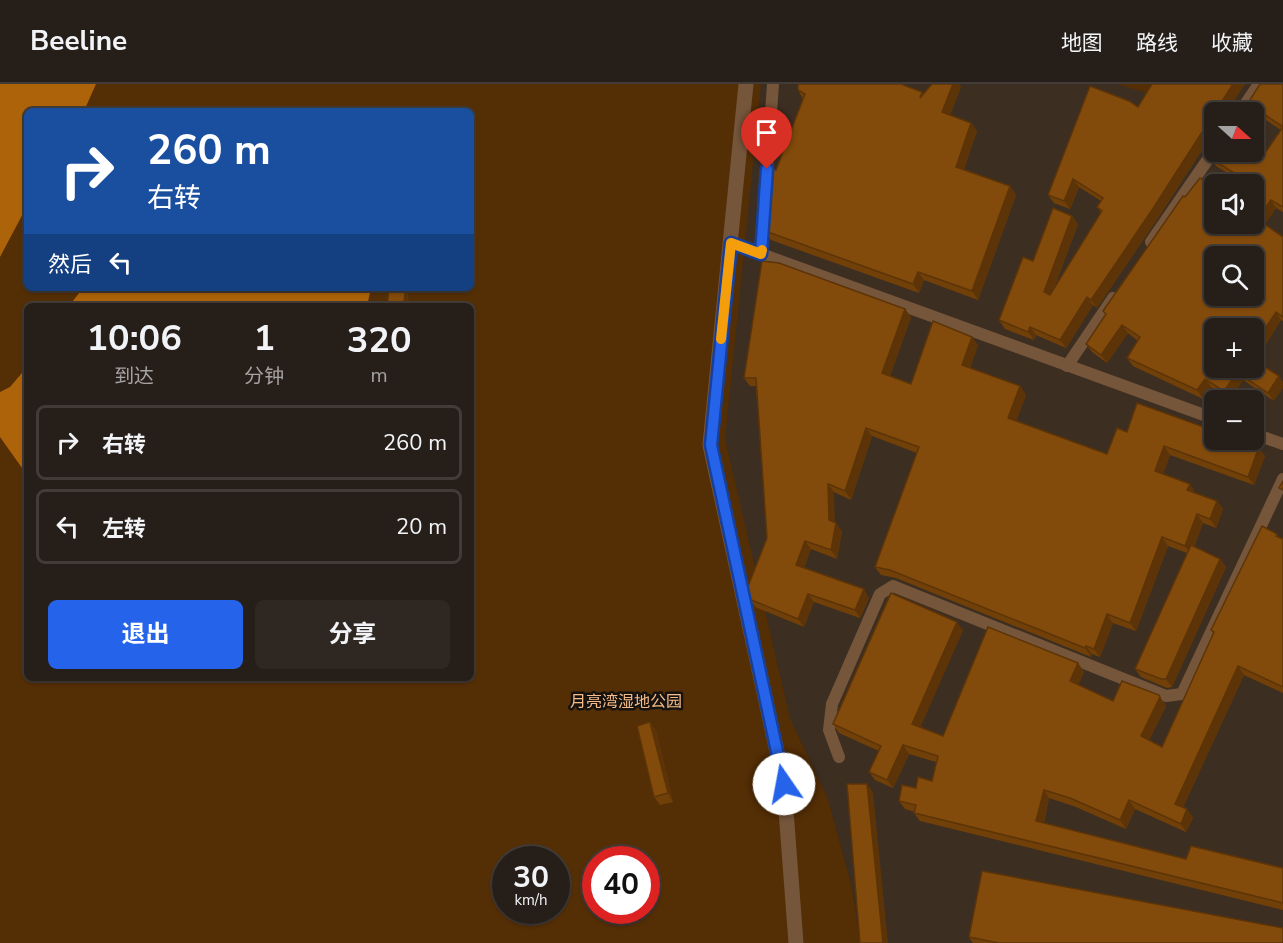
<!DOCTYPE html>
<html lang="zh">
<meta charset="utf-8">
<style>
body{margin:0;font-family:"Nunito Sans","Noto Sans SC",sans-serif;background:#2e2722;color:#f1f3f6;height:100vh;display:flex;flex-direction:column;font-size:22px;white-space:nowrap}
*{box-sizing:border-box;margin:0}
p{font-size:20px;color:#a4a2a2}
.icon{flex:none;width:33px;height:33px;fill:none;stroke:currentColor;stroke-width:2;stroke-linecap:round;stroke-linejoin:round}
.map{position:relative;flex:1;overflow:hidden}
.drawer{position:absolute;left:24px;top:219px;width:450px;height:378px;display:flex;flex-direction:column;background:#261e19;border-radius:9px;box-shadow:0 2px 4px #0004,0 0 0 2px #423c38}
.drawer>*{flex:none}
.hud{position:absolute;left:24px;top:24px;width:450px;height:183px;border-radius:9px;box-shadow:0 2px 4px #0004,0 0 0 2px #423c38;background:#1a4fa0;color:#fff;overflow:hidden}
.needle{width:39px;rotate:111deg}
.fabs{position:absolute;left:1204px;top:18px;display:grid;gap:12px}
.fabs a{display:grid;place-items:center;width:60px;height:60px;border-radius:9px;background:#261e19;box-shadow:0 2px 4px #0004,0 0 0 2px #423c38;font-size:30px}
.speed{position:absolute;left:492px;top:762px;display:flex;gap:12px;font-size:30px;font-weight:700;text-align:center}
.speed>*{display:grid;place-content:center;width:78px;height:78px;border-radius:50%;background:#261e19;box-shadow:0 2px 4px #0004,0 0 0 2px #423c38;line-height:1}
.speed small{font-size:15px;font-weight:400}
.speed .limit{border:9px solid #d22;background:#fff;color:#111}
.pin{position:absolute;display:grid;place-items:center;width:51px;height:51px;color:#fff;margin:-62px -26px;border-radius:50% 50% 50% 0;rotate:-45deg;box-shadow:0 0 6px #0007}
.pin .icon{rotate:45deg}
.me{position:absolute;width:66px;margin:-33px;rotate:348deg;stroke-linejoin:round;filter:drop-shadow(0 0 4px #0008)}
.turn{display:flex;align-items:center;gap:21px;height:126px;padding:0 24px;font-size:27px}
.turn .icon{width:78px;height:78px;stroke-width:2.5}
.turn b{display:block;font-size:42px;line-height:51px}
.then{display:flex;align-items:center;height:57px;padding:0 24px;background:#0003;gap:12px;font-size:22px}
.eta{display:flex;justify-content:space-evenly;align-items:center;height:102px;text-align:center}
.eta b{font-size:36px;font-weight:700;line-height:42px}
.action{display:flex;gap:12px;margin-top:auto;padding:12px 24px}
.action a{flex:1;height:69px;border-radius:9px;background:#2563eb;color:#fff;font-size:24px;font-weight:700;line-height:69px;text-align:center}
.action a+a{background:#2e2722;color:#f1f3f6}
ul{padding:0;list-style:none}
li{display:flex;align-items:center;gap:18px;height:75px;margin:0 12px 9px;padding:0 12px;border:3px solid #423c38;border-radius:9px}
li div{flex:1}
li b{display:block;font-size:22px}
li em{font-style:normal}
header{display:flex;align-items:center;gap:36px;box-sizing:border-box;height:84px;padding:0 30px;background:#261e19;border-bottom:2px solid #423c38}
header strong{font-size:28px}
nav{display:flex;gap:33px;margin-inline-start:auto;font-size:21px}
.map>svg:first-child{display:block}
</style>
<header>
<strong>Beeline</strong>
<nav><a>地图</a><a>路线</a><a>收藏</a></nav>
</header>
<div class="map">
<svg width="1283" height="859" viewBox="0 0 1283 859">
<rect width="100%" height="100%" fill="#322821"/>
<path fill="#3d2e22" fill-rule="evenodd" d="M746 0H1283V859H860L852 803 828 715 790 634 724 355ZM1215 28H1254V68H1215ZM1215 100H1254V140H1215ZM1215 172H1254V212H1215ZM1215 244H1254V284H1215ZM1215 316H1254V356H1215Z"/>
<g fill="#542e05" fill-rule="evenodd">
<path d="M73 0H761L725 355 790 634 828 715 852 803 860 859H0V122L27 78V204H471V27H58ZM27 222H471V594H27ZM506 776H556V826H506ZM596 776H646V826H596Z"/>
<polygon points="1117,0 1159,0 1156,12"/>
</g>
<g fill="#ad6309">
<polygon points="0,0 96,0 84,27 27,27 27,122 0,173"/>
<polygon points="83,204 371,204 367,222 191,222 189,218 181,222 69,222"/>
<polygon points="27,283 27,391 0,353 0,308 10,303"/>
</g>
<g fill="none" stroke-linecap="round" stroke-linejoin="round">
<g stroke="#76563b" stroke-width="12">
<polyline points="1240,28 1259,0"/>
<polyline points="1151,158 1215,65"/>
<polyline points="731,159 1215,335"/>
<polyline points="761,170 773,0"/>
<polyline points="1067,282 1113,214"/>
<polyline points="1254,350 1283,360"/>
<polyline points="839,673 829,646 832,620 880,510 893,502 1166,612 1182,610 1283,395"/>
</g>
<polyline stroke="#76563b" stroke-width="15" points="746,0 710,361 784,700 796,859"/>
</g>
<g fill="#714009">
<polygon points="1152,0 1245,0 1226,28 1215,28 1215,46 1158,134 1097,224 1093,221 1066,264 1036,251 1034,256 1005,245 999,236 1033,177 1072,132 1078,140 1054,204 1101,129 1097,123 1101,117 1079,103 1070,125 1054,119 1048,111 1138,23"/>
<polygon points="1283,0 1283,128 1276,124 1265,140 1283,153 1283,237 1281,236 1255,277 1274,317 1243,296 1230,316 1211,303 1203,315 1133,282 1127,274 1138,257 1128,249 1107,279 1092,268 1086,260 1106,231 1103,227 1185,113 1254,140 1254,100 1245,100 1216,82 1210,74 1261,75 1281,46 1254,28 1248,19"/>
<polygon points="961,3 950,31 971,39 977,47 964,85 1010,102 1016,111 978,216 924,196 919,209 771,156 765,147 776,86 803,15 798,6 922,8 923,10"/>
<polygon points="905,225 911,233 890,292 911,300 978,261 970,284 1020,302 1026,311 1016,337 1107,370 1127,348 1265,372 1254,401 1170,371 1163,390 1190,400 1195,409 1217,417 1223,425 1216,444 1203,439 1194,463 1220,475 1226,483 1172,603 1167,604 1141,593 1135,585 1187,469 1168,462 1136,547 1113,539 1100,573 1092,570 1091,573 896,494 881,491 875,483 917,369 872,352 851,416 834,408 834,438 842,447 837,475 811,465 804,483 869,514 860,534 814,518 804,543 755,523 749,515 767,454 756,302 750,302 744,294"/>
<polygon points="1277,450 1279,453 1283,455 1283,609 1244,591 1183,723 1187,725 1193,734 1186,748 1135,725 1126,745 1076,723 1049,714 1044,739 1186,775 1283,784 1283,826 920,737 914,729 915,728 905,725 899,717 916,704 932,697 936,678 909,670 893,704 875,696 869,688 879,667 839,649 833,640 963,546 920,643 943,652 1078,579 1084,588 1078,601 1113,617 1159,611 1166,622 1149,656 1162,663 1213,550 1211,546"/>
<polygon points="656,646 673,718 660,721 654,713"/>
<polygon points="969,853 1283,859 973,859"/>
</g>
<g fill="#5c3408">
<polygon points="953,0 959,0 961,3 948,37 942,28"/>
<polygon points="1233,0 1245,0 1226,28 1215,28 1215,46 1158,134 1097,224 1091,216"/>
<polygon points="971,39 977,47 962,91 956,83"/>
<polygon points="1073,95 1079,103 1070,125 1064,117"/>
<polygon points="1010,102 1016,111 978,216 972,207"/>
<polygon points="1271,116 1276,124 1263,143 1257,135"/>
<polygon points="1072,132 1078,140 1049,216 1044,208"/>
<polygon points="918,188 924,196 919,209 913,200"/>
<polygon points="405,206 409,211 408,222 404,222"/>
<polygon points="1087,213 1093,221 1066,264 1060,256"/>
<polygon points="905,225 911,233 888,297 882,289"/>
<polygon points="1276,228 1281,236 1254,278 1254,261"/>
<polygon points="1122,241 1128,249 1107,279 1101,271"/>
<polygon points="1030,243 1036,251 1034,256 1028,248"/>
<polygon points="972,253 978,261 968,290 962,281"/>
<polygon points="1237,288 1243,296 1230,316 1224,307"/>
<polygon points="1279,292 1283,298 1283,304 1274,317 1268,309"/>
<polygon points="1205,295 1211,303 1203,315 1197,306"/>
<polygon points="1020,302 1026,311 1014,343 1008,334"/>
<polygon points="866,344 872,352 851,416 845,407"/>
<polygon points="1164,362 1170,371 1161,395 1155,387"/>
<polygon points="1259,363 1265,372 1254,401 1248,393"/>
<polygon points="828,400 834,408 835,444 829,436"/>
<polygon points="1190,400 1195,408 1193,414 1187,406"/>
<polygon points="1217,417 1223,425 1216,444 1210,435"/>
<polygon points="1197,430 1203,439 1191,470 1185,462"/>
<polygon points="836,439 842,447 837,475 831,466"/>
<polygon points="1162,453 1168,462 1136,547 1130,539"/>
<polygon points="805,457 811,465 802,489 796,481"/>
<polygon points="1220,475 1226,483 1172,603 1166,595"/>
<polygon points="864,505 869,514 860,534 855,526"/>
<polygon points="808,510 814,518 804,543 798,535"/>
<polygon points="1107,530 1113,539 1100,573 1094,565"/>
<polygon points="957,538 963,546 918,649 912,640"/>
<polygon points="1086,562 1092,570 1091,573 1085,564"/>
<polygon points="1078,579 1084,588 1076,606 1070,597"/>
<polygon points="1238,582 1244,591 1181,728 1175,720"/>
<polygon points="1160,613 1166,622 1147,661 1141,652"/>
<polygon points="650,638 656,646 673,718 668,709"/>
<polygon points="903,661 909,670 893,704 887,696"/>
<polygon points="867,700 873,708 888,859 883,859"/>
<polygon points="1044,706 1049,714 1042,746 1036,737"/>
<polygon points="1129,716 1135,725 1126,745 1120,736"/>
<polygon points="1187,725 1193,734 1186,748 1181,740"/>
</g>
<g fill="#834b0b" stroke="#5c3408" stroke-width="1.5" fill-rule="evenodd">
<polygon points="798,0 901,0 922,8 920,14 932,0 953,0 942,28 971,39 956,83 1010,102 972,207 918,188 913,200 765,147 769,85 776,86 805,10 798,6"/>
<polygon points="1152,0 1233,0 1152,126 1091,216 1087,213 1060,256 1030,243 1028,248 999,236 1023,173 1033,177 1053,124 1072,132 1044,208 1050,211 1102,127 1097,123 1103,114 1073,95 1064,117 1048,111 1090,2 1129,17 1138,23"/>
<path d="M1260 0H1283V123L1271 116 1257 135 1283 153V233L1276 228 1254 261V244H1215V284H1254V276L1279 292 1268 309 1237 288 1224 307 1205 295 1197 306 1127 274 1140 253 1122 241 1101 271 1086 260 1106 230 1103 227 1183 112 1185 113 1200 94 1215 104V140H1254V100H1252L1210 74 1215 67 1250 68 1261 75 1283 43 1248 19ZM1215 172H1254V212H1215Z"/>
<polygon points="762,177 779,179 905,225 882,289 911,300 933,237 972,253 962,281 1020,302 1008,334 1107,370 1117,344 1127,348 1137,319 1215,347 1215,356 1237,356 1259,363 1248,393 1164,362 1155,387 1190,400 1187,406 1217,417 1210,435 1197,430 1185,462 1162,453 1130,539 1107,530 1094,565 1086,562 1085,564 890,486 875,483 919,363 866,344 845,407 828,400 829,436 836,439 831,466 805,457 796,481 864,505 855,526 808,510 798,535 749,515 747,505 767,454 756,294 744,294"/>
<polygon points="389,205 405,206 404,222 387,222"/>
<polygon points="1283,397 1283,406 1279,404"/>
<polygon points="1262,442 1277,450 1276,452 1283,455 1283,603 1238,582 1175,720 1187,725 1181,740 1129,716 1120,736 1070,714 1044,706 1036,737 1186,775 1191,762 1283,784 1283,819 914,729 916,721 899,717 902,701 916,704 918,693 932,697 938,672 903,661 887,696 869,688 881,662 833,640 891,509 957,538 912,640 943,652 988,543 1078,579 1070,597 1113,617 1122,597 1159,611 1160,613 1141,652 1162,663 1214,548 1211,546"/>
<polygon points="1191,461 1220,475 1166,595 1161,595 1135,585"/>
<polygon points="650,638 668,709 654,713 637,642"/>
<polygon points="847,700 867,700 883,859 860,859"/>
<polygon points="982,787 1283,844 1283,859 999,859 969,853"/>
</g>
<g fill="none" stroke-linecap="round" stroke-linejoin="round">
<g stroke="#184099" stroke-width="15">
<polyline id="route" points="767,85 761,170 731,159 711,361 784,700"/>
</g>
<use href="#route" stroke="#2563eb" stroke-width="10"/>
<polyline stroke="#f59e0b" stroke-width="10" points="721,255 731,159 761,170 762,166"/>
</g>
<g text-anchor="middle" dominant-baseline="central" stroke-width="5" stroke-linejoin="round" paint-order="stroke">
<g font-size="16" fill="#f6bb88" stroke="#16120f">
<text x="626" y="618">月亮湾湿地公园</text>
</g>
</g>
</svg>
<div class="fabs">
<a><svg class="needle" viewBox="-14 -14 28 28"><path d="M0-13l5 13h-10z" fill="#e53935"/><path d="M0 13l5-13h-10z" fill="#a4a2a2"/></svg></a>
<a><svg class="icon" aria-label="sound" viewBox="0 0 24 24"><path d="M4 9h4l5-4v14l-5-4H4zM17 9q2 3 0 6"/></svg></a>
<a><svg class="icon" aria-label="search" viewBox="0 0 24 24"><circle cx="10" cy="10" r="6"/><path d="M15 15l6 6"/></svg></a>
<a>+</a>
<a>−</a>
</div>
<div class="speed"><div>30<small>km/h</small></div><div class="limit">40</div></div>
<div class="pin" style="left:767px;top:85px;background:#d93025"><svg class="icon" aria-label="arrive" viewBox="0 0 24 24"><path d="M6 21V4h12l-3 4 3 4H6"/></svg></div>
<svg class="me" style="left:784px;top:700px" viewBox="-20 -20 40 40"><circle r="19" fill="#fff"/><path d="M0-13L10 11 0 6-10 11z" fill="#2563eb"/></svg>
<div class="hud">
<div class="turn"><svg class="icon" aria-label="right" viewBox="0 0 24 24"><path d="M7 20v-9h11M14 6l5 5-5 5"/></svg><div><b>260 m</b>右转</div></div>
<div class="then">然后<svg class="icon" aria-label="left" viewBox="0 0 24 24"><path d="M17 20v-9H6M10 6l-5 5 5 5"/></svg></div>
</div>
<section class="drawer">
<div class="eta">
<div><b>10:06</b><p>到达</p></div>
<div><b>1</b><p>分钟</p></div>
<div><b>320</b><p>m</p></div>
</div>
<ul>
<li><svg class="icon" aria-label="right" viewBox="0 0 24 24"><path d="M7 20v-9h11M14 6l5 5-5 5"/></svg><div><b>右转</b></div><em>260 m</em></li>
<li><svg class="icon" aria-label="left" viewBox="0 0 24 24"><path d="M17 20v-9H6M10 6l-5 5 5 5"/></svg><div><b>左转</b></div><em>20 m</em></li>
</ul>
<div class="action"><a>退出</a><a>分享</a></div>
</section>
</div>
